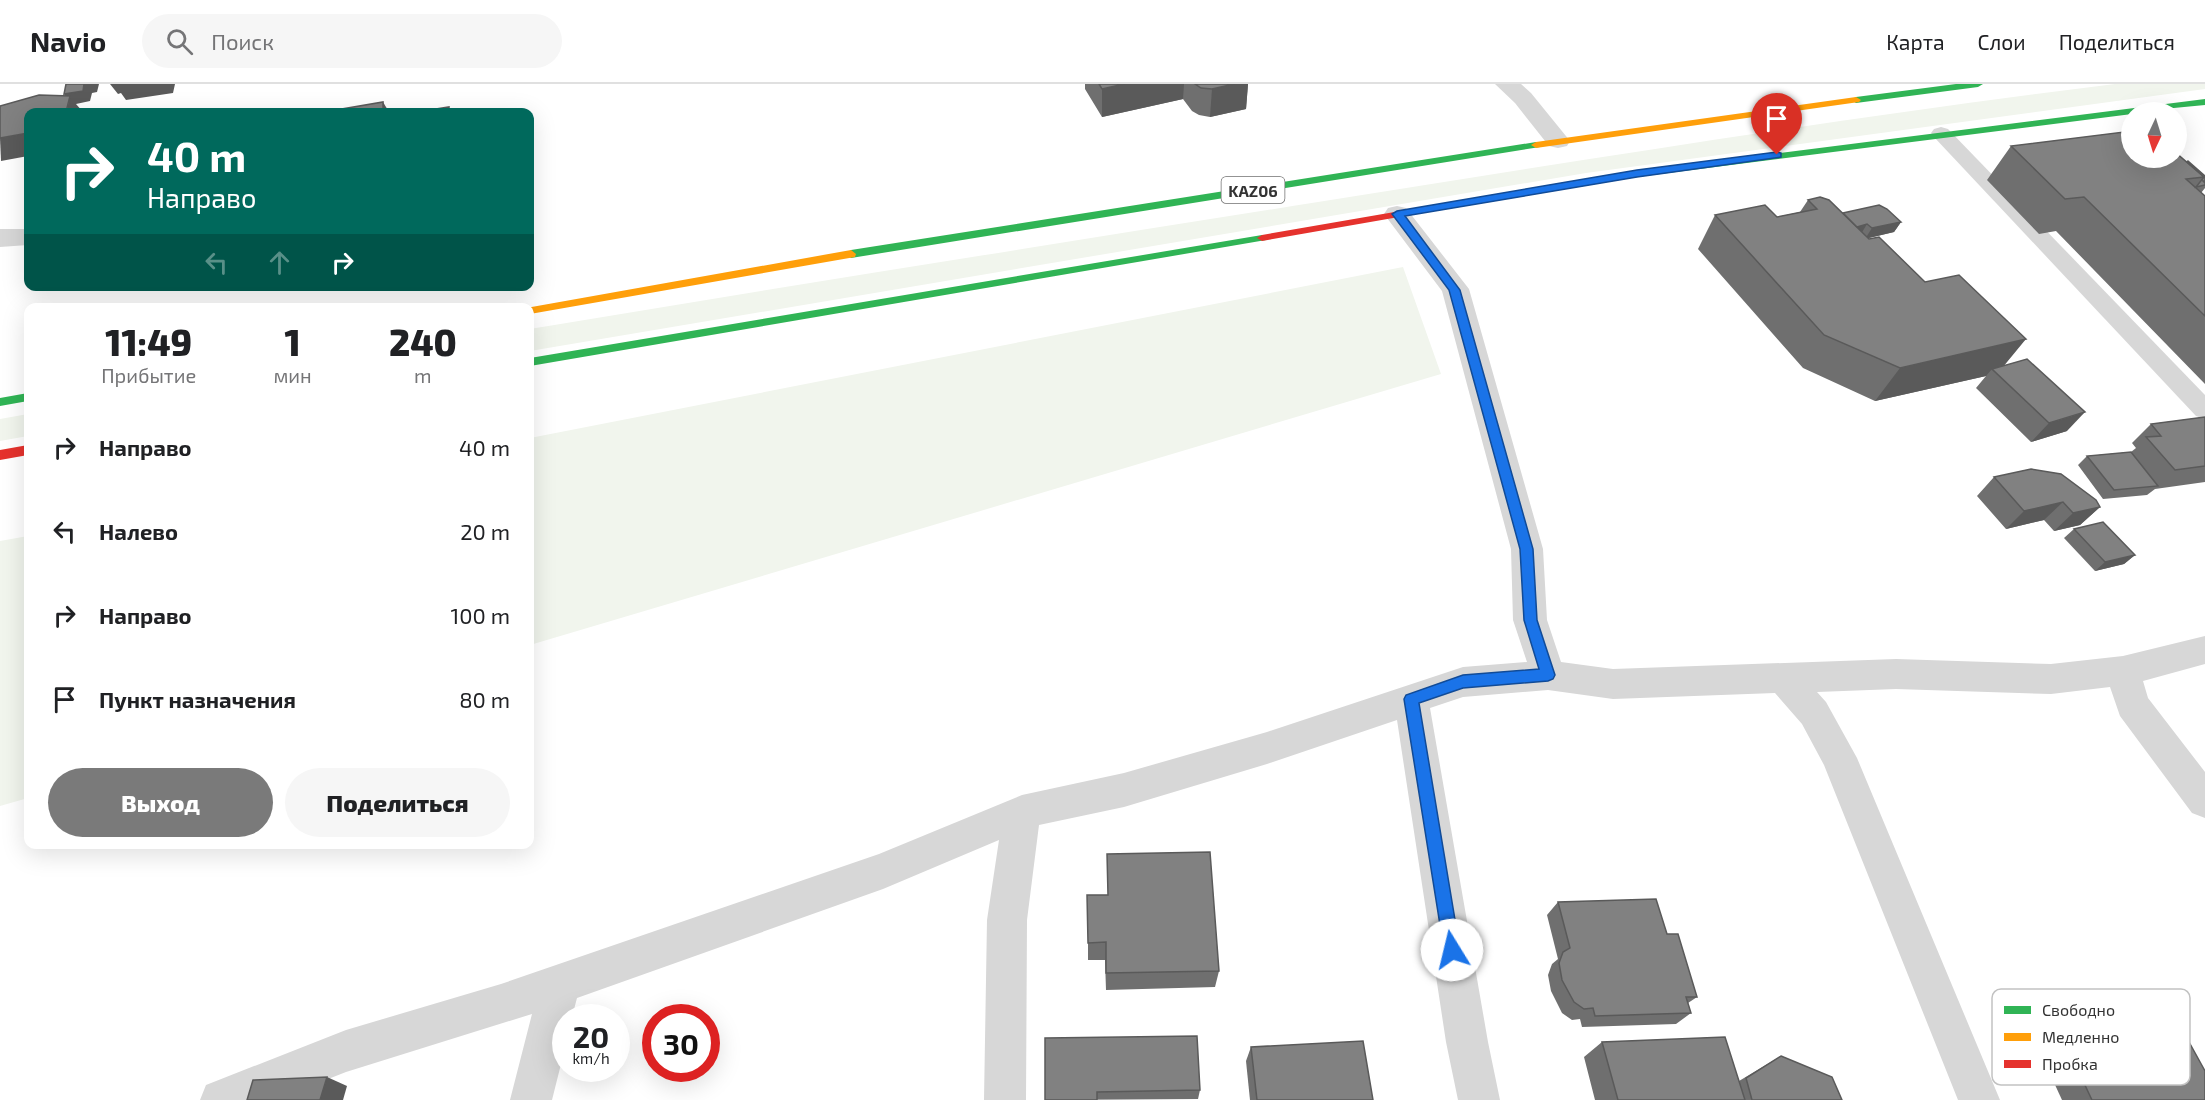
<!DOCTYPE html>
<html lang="ru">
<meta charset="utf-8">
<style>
body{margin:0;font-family:"Exo 2",sans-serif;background:#f6f6f6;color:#202124;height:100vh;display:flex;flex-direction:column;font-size:22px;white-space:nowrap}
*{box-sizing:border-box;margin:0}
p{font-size:20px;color:#757577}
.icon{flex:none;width:33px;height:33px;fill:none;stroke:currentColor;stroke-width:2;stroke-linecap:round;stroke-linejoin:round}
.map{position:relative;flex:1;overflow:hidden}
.details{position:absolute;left:24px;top:219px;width:510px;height:546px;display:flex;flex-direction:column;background:#fff;border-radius:12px;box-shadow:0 6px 24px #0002}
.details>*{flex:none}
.banner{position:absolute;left:24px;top:24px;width:510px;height:183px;border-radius:12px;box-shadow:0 6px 24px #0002;background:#00695c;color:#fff;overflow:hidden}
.needle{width:39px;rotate:184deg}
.fabs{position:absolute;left:2121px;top:18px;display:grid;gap:12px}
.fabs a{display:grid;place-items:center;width:66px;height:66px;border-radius:50%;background:#fff;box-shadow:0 6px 24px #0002;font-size:30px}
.speed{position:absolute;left:552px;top:920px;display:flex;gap:12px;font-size:30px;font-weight:700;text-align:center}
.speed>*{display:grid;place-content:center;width:78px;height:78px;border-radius:50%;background:#fff;box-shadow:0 6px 24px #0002;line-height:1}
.speed small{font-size:15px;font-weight:400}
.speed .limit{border:9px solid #d22;background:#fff;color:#111}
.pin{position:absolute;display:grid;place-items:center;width:51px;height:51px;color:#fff;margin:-62px -26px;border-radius:50% 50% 50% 0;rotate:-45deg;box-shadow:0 0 6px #0007}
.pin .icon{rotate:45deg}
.me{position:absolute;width:66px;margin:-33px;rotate:351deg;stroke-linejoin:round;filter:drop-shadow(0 0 4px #0008)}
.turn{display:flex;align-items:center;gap:21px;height:126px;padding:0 24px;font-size:27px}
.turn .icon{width:78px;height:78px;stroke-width:2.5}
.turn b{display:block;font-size:42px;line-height:51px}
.lanes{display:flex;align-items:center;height:57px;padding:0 24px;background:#0003;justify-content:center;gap:30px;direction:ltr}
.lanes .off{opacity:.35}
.eta{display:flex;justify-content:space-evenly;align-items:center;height:102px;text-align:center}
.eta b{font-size:36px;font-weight:800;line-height:42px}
.primary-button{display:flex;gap:12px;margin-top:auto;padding:12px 24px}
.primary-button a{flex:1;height:69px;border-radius:36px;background:#7a7a7a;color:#fff;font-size:24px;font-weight:800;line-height:69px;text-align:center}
.primary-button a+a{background:#f6f6f6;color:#202124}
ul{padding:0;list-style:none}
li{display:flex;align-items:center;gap:18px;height:84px;padding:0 24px}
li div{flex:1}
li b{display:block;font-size:22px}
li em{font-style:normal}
header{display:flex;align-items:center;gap:36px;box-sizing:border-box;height:84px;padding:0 30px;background:#fff;border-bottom:2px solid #e0e0e0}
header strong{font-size:28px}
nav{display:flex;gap:33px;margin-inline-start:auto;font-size:21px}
.search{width:420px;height:54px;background:#f6f6f6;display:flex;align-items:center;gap:15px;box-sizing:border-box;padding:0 21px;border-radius:33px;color:#757577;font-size:22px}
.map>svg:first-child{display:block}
</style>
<header>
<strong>Navio</strong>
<div class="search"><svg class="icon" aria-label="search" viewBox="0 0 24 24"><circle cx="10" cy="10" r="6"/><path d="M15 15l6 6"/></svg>Поиск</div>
<nav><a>Карта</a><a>Слои</a><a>Поделиться</a></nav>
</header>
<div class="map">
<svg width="2205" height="1016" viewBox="0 0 2205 1016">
<rect width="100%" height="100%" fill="#fff"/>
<g fill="#f1f5ed">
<path d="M2115 0H2205V5L1586 89 530 267V245C792 201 1055 160 1318 118 1583 76 1848 33 2115 0Z"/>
<polygon points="1403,183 1441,290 530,561 530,354"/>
<polygon points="28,330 28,352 0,357 0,335"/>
<polygon points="28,452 28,714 0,722 0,457"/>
</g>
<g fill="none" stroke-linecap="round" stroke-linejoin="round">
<polygon fill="#d7d7d7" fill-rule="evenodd" points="1941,43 1948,45 2205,311 2205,335 2196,332 1934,53 1931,49 1934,45"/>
<g fill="#d7d7d7" fill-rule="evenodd">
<polygon points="1495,0 1521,0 1531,9 1570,57 1567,62 1558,64 1549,62 1515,19"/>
<polygon points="1397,122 1406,124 1469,205 1543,465 1547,536 1561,578 1613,585 1896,575 2051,580 2123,572 2205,552 2205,580 2143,597 2148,614 2205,688 2205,734 2192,729 2120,632 2110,603 2051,610 1896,605 1817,608 1826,618 1857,674 2000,1016 1958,1016 1824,681 1802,640 1775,609 1613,615 1548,606 1463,613 1430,624 1488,958 1500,1016 1458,1016 1446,958 1397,636 1267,680 1124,723 1039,741 1027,836 1026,1016 984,1016 987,836 999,756 883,805 577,914 572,933 566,933 566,960 552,1016 510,1016 532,930 346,988 275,1016 200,1016 206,1001 346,946 501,900 879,770 1022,711 1124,689 1267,648 1463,583 1527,578 1513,536 1511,465 1442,207 1384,130 1388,124"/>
<polygon points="0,145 28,145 28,161 0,163"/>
</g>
<g fill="#30b455" fill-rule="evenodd">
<polygon points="1956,0 1983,0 1978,3 1856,19 1851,16 1856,13"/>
<polygon points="2205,15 2205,21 2132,28 2132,30 1637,93 1435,127 1430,124 1435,121 1637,87"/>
<polygon points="1536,58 1540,59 1540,63 851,174 846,170 851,166"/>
<polygon points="1262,151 1267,154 1266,156 530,282 530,274"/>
<polygon points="28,309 28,317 0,322 0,314"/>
</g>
<g fill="#ff9f0a" fill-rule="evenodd">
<polygon points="1856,13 1861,16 1859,18 1536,64 1531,61 1536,58"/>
<polygon points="851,166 856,170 855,173 530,230 530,224 526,224"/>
</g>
<g fill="#e5322d" fill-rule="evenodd">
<polygon points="1435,121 1439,122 1439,126 1262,157 1257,154 1262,151"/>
<polygon points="28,361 28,371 0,376 0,366"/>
</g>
</g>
<g fill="#6f6f6f">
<polygon points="1085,0 1248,0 1246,25 1210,33 1199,31 1192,27 1183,15 1102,33 1085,5"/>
<polygon points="2011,62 2205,92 2205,104 2201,109 2205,112 2205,300 2056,147 2039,150 1987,96"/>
<polygon points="1808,116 1843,129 1901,138 1894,148 1868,154 2004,282 2067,347 2031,358 1976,304 1986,292 1875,317 1803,284 1698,165 1715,131 1777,133 1800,128"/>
<polygon points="2205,333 2205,398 2155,405 2147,411 2103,415 2078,381 2087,372 2131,368 2136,364 2132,359 2151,340"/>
<polygon points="1994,393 2100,423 2080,441 2054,447 2044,436 2006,445 1977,412"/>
<polygon points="2074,445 2135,471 2124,480 2095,487 2064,454"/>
<polygon points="1107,770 1219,887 1215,903 1106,906 1105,876 1088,876 1088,859 1108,811"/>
<polygon points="1558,818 1667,850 1697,913 1688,919 1691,929 1676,940 1582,943 1580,935 1572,936 1562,929 1551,907 1548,891 1552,880 1558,875 1547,831"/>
<polygon points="2057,942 2205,1016 2062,1016 2033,953"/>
<polygon points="1045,954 1200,1006 1198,1015 1045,1016"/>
<polygon points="1602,958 1739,997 1781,972 1842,1016 1595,1016 1584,973"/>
<polygon points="1251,963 1373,1016 1250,1016 1246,977"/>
</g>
<g fill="#5a5a5a">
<polygon points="84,0 99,0 97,8 92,9 90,17 76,20 83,28 66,28 69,17 64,10"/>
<polygon points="110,0 175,0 173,9 126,16 121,9 118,10"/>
<polygon points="1124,0 1184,0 1183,15 1102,33 1102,5"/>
<polygon points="1234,0 1248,0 1246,25 1210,33 1212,5"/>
<polygon points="383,18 389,28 383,28"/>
<polygon points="28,49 28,72 1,77 0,54"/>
<polygon points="530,54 531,66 530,66"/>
<polygon points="1901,138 1894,148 1865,155 1872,144"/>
<polygon points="1867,140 1861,150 1857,143"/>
<polygon points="2026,255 1998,289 1992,285 1986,292 1875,317 1900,284"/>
<polygon points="2085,328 2067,347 2031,358 2049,339"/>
<polygon points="2063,418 2044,436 2006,445 2024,427"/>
<polygon points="2100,423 2080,441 2054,447 2073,429"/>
<polygon points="2135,471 2124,480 2095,487 2105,478"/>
<polygon points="327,993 347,1002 343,1016 320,1016"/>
</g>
<g fill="#818181" stroke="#5a5a5a" stroke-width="1.5">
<polygon points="66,0 84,0 83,7 64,10"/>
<polygon points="1099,0 1124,0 1102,5"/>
<polygon points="1195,0 1234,0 1212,5 1201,4"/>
<polygon points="39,11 70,12 66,28 28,28 28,49 0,54 0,22"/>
<polygon points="383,18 383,28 324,28"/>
<polygon points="449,23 449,28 417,28"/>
<polygon points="2132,47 2132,74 2176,74 2176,69 2204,93 2186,95 2205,112 2205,232 2084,113 2065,115 2011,62"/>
<polygon points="2188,77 2205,92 2205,97 2203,97 2205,99 2205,101 2196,103 2204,93 2187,78"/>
<polygon points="1820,113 1829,116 1869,155 1879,153 1925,198 1959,191 2026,255 1900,284 1824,251 1715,131 1765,121 1777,133 1817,125 1808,116"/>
<polygon points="1879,121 1887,125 1901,138 1872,144 1867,140 1857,143 1843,129"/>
<polygon points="2027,275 2085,328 2049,339 1992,285"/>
<polygon points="2205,333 2205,382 2175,386 2146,353 2161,352 2151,340"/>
<polygon points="2131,368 2158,402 2114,406 2087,372"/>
<polygon points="2031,385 2061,390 2096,416 2100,423 2073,429 2063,418 2024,427 1994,393"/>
<polygon points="2103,438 2135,471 2105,478 2074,445"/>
<polygon points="1210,768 1219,887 1106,889 1106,858 1088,859 1087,811 1108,811 1107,770"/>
<polygon points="1656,815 1667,850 1678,850 1697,913 1686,913 1691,929 1595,932 1593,924 1584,925 1574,918 1562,896 1559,879 1563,868 1570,864 1558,818"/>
<polygon points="2178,938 2205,987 2205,1016 2092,1016 2057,942"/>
<polygon points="1197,952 1200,1006 1097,1008 1097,1016 1045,1016 1045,954"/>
<polygon points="1725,953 1745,1016 1618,1016 1602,958"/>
<polygon points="1363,957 1373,1016 1257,1016 1251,963"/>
<polygon points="1781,972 1832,993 1842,1016 1752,1016 1746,994"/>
<polygon points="327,993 320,1016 247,1016 253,996"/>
</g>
<polygon fill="#1a73e8" stroke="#114b97" stroke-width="1.5" points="1777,68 1781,69 1781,73 1637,93 1405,132 1460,206 1533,465 1537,536 1555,591 1553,595 1548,597 1463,604 1419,619 1460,866 1458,872 1452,875 1446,872 1444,866 1404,615 1406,611 1463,591 1539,585 1524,536 1520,465 1449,206 1392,130 1397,127 1637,86"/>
<g text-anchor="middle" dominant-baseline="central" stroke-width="6" stroke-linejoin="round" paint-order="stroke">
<rect fill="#fff" stroke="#707070" stroke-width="1.5" x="1221.5" y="93" width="63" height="26" rx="4.5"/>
<g font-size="16" font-weight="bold" fill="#333">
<text x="1253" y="106">KАZ06</text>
</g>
</g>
<rect x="1992" y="905" width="198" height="96" rx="9" fill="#fff" stroke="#c2c2c2" stroke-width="1.5"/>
<rect x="2004" y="922" width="27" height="8" fill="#30b455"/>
<rect x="2004" y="949" width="27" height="8" fill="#ff9f0a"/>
<rect x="2004" y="976" width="27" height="8" fill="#e5322d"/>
<g font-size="16" fill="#333">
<text x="2042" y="932">Свободно</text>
<text x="2042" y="959">Медленно</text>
<text x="2042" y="986">Пробка</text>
</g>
</svg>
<div class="fabs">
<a><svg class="needle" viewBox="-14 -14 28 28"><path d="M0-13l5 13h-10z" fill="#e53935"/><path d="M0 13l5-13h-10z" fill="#757577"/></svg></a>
</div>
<div class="speed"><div>20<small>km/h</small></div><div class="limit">30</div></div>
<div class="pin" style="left:1777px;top:71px;background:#d93025"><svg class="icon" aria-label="arrive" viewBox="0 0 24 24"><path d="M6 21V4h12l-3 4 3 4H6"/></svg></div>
<svg class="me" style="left:1452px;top:866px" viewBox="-20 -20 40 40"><circle r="19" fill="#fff"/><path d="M0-13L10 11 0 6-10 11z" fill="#1a73e8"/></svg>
<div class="banner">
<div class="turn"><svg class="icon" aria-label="right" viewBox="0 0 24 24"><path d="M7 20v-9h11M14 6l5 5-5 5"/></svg><div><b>40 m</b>Направо</div></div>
<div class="lanes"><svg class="icon off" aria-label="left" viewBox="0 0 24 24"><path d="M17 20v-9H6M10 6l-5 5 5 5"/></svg><svg class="icon off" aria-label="ahead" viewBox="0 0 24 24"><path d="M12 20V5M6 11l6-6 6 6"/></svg><svg class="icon" aria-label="right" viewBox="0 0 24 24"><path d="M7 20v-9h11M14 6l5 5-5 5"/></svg></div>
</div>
<section class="details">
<div class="eta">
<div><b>11:49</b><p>Прибытие</p></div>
<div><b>1</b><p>мин</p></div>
<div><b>240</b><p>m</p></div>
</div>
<ul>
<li><svg class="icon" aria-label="right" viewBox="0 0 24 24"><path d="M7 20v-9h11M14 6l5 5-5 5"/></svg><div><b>Направо</b></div><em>40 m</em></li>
<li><svg class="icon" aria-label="left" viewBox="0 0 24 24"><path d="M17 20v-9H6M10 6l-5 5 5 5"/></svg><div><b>Налево</b></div><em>20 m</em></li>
<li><svg class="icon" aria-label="right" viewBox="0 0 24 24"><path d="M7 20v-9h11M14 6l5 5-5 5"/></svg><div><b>Направо</b></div><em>100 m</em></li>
<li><svg class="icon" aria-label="arrive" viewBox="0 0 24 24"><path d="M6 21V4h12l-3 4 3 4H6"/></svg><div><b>Пункт назначения</b></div><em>80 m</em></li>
</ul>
<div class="primary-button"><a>Выход</a><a>Поделиться</a></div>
</section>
</div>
